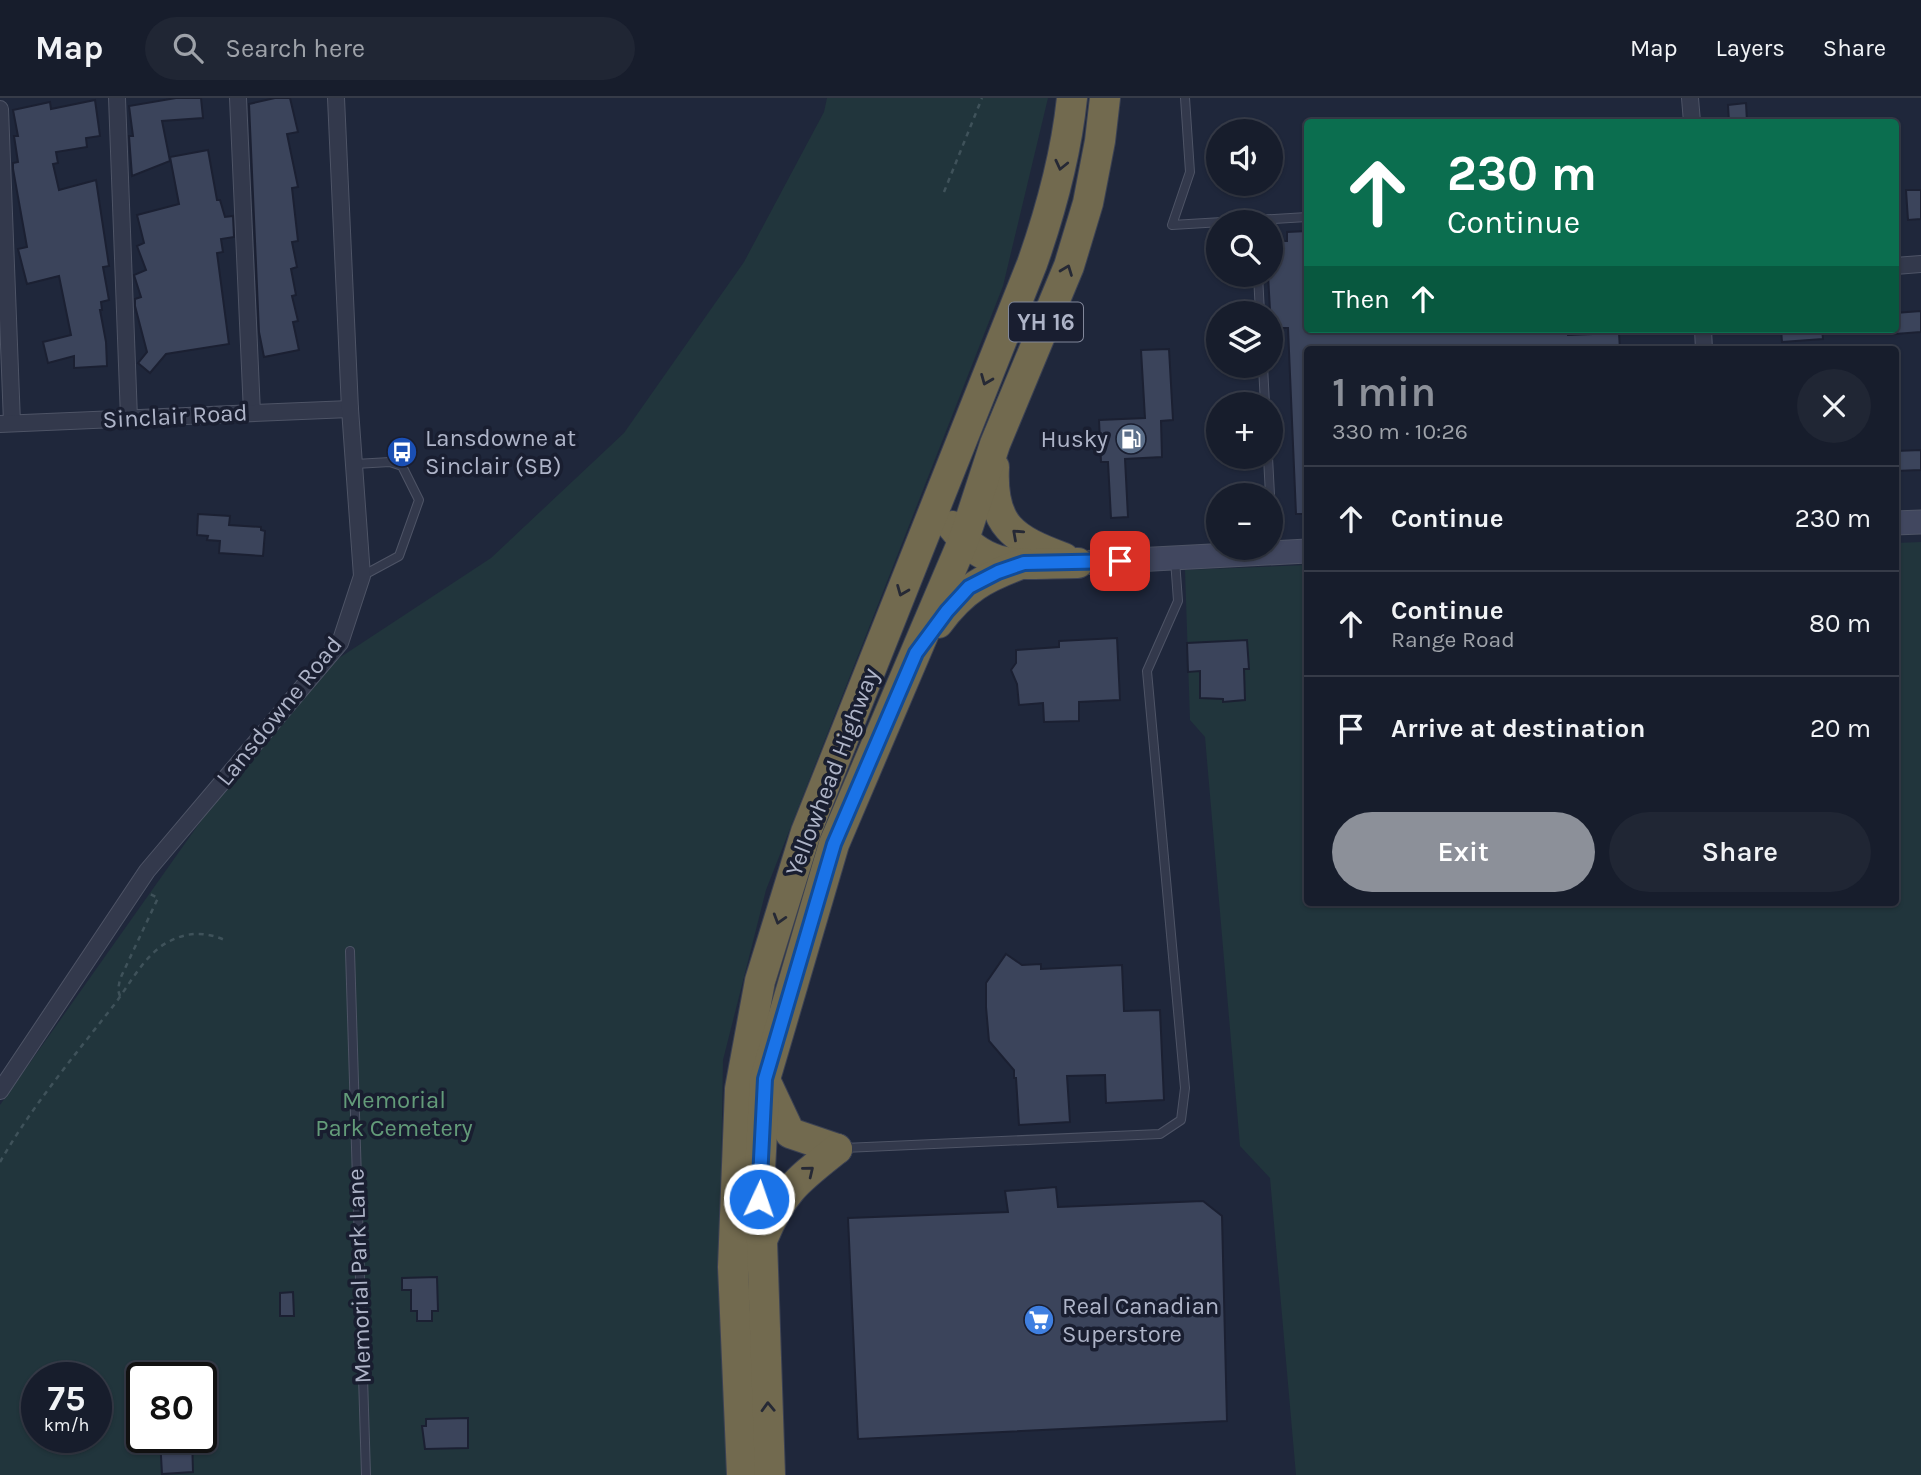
<!DOCTYPE html>
<meta charset="utf-8">
<style>
body{margin:0;font-family:Karla,sans-serif;background:#202634;color:#f1f3f6;height:100vh;display:flex;flex-direction:column;font-size:26px;white-space:nowrap}
*{box-sizing:border-box;margin:0}
p{font-size:23px;color:#9ea2a9}
.icon{flex:none;width:38px;height:38px;fill:none;stroke:currentColor;stroke-width:2;stroke-linecap:round;stroke-linejoin:round}
.map{position:relative;flex:1;overflow:hidden}
.panel{position:absolute;left:1304px;top:248px;width:595px;height:560px;display:flex;flex-direction:column;background:#171d2c;border-radius:7px;box-shadow:0 2px 5px #0004,0 0 0 2px #363b48}
.panel>*{flex:none}
.top-card{position:absolute;left:1304px;top:21px;width:595px;height:214px;border-radius:7px;box-shadow:0 2px 5px #0004,0 0 0 2px #363b48;background:#0b6e4f;color:#fff;overflow:hidden}
.controls{position:absolute;left:1206px;top:21px;display:grid;gap:14px}
.controls a{display:grid;place-items:center;width:77px;height:77px;border-radius:50%;background:#171d2c;box-shadow:0 2px 5px #0004,0 0 0 2px #363b48;font-size:35px}
.speed{position:absolute;left:21px;top:1264px;display:flex;gap:14px;font-size:35px;font-weight:700;text-align:center}
.speed>*{display:grid;place-content:center;width:91px;height:91px;border-radius:50%;background:#171d2c;box-shadow:0 2px 5px #0004,0 0 0 2px #363b48;line-height:1}
.speed small{font-size:18px;font-weight:400}
.speed .limit{border:4px solid #111;border-radius:10px;background:#fff;color:#111}
.pin{position:absolute;display:grid;place-items:center;width:60px;height:60px;color:#fff;margin:-30px;border-radius:14px;box-shadow:0 4px 10px #0006}
.me{position:absolute;width:77px;margin:-38px;rotate:3deg;stroke-linejoin:round;filter:drop-shadow(0 0 5px #0008)}
.turn{display:flex;align-items:center;gap:24px;height:147px;padding:0 28px;font-size:32px}
.turn .icon{width:91px;height:91px;stroke-width:2.5}
.turn b{display:block;font-size:49px;line-height:60px}
.then{display:flex;align-items:center;height:66px;padding:0 28px;background:#0003;gap:14px;font-size:26px}
.round{display:grid;place-items:center;flex:none;width:74px;height:74px;border-radius:37px;background:#202634}
.headline{display:flex;align-items:center;justify-content:space-between;height:119px;padding:0 28px}
h1{font-size:42px;font-weight:600;line-height:52px;color:#8c9099}
.primary-button{display:flex;gap:14px;margin-top:auto;padding:14px 28px}
.primary-button a{flex:1;height:80px;border-radius:42px;background:#8c9099;color:#fff;font-size:28px;font-weight:600;line-height:80px;text-align:center}
.primary-button a+a{background:#202634;color:#f1f3f6}
ul{padding:0;list-style:none}
li{display:flex;align-items:center;gap:21px;height:105px;padding:0 28px;border-top:2px solid #363b48}
li div{flex:1}
li b{display:block;font-size:26px}
li em{font-style:normal}
header{display:flex;align-items:center;gap:42px;box-sizing:border-box;height:98px;padding:0 35px;background:#171d2c;border-bottom:2px solid #363b48}
header strong{font-size:33px}
nav{display:flex;gap:38px;margin-inline-start:auto;font-size:24px}
.search{width:490px;height:63px;background:#202634;display:flex;align-items:center;gap:18px;box-sizing:border-box;padding:0 24px;border-radius:38px;color:#9ea2a9;font-size:26px}
.map>svg:first-child{display:block}
</style>
<header>
<strong>Map</strong>
<div class="search"><svg class="icon" aria-label="search" viewBox="0 0 24 24"><circle cx="10" cy="10" r="6"/><path d="M15 15l6 6"/></svg>Search here</div>
<nav><a>Map</a><a>Layers</a><a>Share</a></nav>
</header>
<div class="map">
<svg width="1921" height="1377" viewBox="0 0 1921 1377">
<rect width="100%" height="100%" fill="#1f273b"/>
<g fill="#21353c" fill-rule="evenodd">
<path d="M827 0H1048L1003 188 766 792 723 962 719 1193 728 1377H0V1007L232 679 330 566 491 460 624 335 744 164 824 14ZM37 1279H96V1339H37ZM142 1279H201V1339H142Z"/>
<polygon points="1921,444 1921,1377 1296,1377 1270,1080 1240,1048 1205,639 1190,622 1185,472 1307,467 1307,805 1895,805 1895,445"/>
</g>
<g fill="#3b445b" stroke="#1b2032" stroke-width="2">
<polygon points="176,0 201,0 203,20 162,23 170,63 132,78 129,38 133,38 129,8"/>
<polygon points="275,0 290,0 298,34 287,36 298,89 292,90 298,143 292,144 297,169 291,171 296,197 292,198 298,223 293,224 299,252 264,259 259,234 249,6"/>
<polygon points="95,2 100,38 86,40 87,49 56,54 58,65 53,66 59,92 96,82 109,168 103,169 109,202 101,204 102,212 100,212 106,244 107,268 74,270 74,258 48,265 43,244 71,237 59,178 27,186 18,151 27,149 13,71 13,65 18,64 14,38 18,38 13,12 50,4 51,11"/>
<polygon points="1746,5 1747,24 1729,24 1728,7"/>
<polygon points="208,52 217,102 220,102 225,119 233,118 234,139 221,141 223,154 217,155 229,246 166,256 150,275 138,265 147,254 135,208 135,201 141,199 134,177 146,172 137,148 144,145 137,117 179,106 170,59"/>
<polygon points="1906,92 1921,92 1921,121 1908,122"/>
<polygon points="1307,133 1307,231 1567,231 1568,237 1619,235 1620,252 1307,252 1307,416 1296,416 1288,230 1271,230 1268,177 1270,143 1287,143 1287,134"/>
<polygon points="1921,213 1921,234 1895,236 1895,215"/>
<polygon points="1781,231 1822,231 1823,241 1782,244"/>
<polygon points="1169,251 1173,322 1161,323 1162,359 1125,361 1128,419 1111,420 1108,364 1101,364 1099,322 1145,320 1141,252"/>
<polygon points="1921,352 1921,372 1895,373 1895,353"/>
<polygon points="198,416 230,418 229,427 261,429 261,432 265,433 263,458 219,455 220,443 207,442 208,438 197,437"/>
<polygon points="1117,540 1120,602 1079,604 1079,623 1044,624 1043,605 1019,607 1017,586 1011,572 1016,565 1016,552 1059,549 1059,543"/>
<polygon points="1247,542 1249,571 1244,571 1245,602 1223,604 1223,601 1200,600 1200,573 1188,574 1187,545"/>
<polygon points="1006,856 1022,867 1041,866 1041,871 1122,867 1124,913 1160,912 1164,1002 1106,1005 1105,977 1067,978 1070,1024 1019,1027 1016,980 1014,980 1014,972 989,943 986,909 986,885"/>
<polygon points="1056,1089 1058,1109 1203,1103 1222,1118 1227,1323 858,1341 848,1120 1008,1114 1005,1093"/>
<polygon points="437,1179 438,1213 432,1213 432,1223 417,1223 417,1213 411,1213 411,1192 402,1192 402,1180"/>
<polygon points="293,1194 294,1218 280,1218 280,1195"/>
<polygon points="468,1320 468,1350 425,1351 422,1328 426,1328 426,1321"/>
<polygon points="192,1339 193,1374 162,1376 160,1340"/>
</g>
<g fill="none" stroke-linecap="round" stroke-linejoin="round">
<g stroke="#4e5466" stroke-width="10">
<g id="lane">
<polyline points="1185,0 1190,74 1172,127 1307,119"/>
<polyline points="1258,177 1260,215"/>
<polyline points="1263,268 1265,306"/>
<polyline points="1268,359 1270,397"/>
<polyline points="355,366 390,364 402,368 419,402 399,458 362,478"/>
<polyline points="1270,417 1272,453"/>
<polyline points="350,853 366,1377"/>
<polyline points="844,1050 1160,1036 1181,1022 1185,990 1147,573 1178,503 1175,462"/>
</g>
</g>
<g stroke="#4e5466" stroke-width="18">
<g id="street">
<polyline points="117,0 129,320"/>
<polyline points="238,0 252,315"/>
<polyline points="1690,0 1692,24"/>
<polyline points="0,11 12,325"/>
<polyline points="1895,168 1921,166"/>
<polyline points="1703,231 1704,252"/>
<polyline points="0,326 350,311"/>
<polyline points="0,993 147,773 340,545 362,478 350,311 336,0"/>
</g>
</g>
<g stroke="#4e5466" stroke-width="25">
<g id="secondary">
<polyline points="1895,425 1921,424"/>
<polyline points="1078,465 1307,453"/>
</g>
</g>
<g stroke="#3b4153" stroke-width="32">
<g id="highway">
<path d="M994 369C991 428 1013 441 1064 460"/>
<path d="M952 428C989 476 1023 465 1078 465"/>
<path d="M938 525C963 491 985 479 1024 465"/>
<polyline points="767,986 790,1035 837,1051"/>
<path d="M763 1140C783 1092 798 1082 837 1051"/>
<path d="M742 1377 733 1169 740 991 760 883 806 734 1032 166C1051 112 1066 57 1072 0"/>
<polyline points="770,1377 762,1143 757,1125 765,981 834,746 964,441 995,346 1069,168 1088,105 1100,43 1105,0"/>
</g>
</g>
<g stroke="#3f525a" stroke-width="2.5" stroke-dasharray="5 5" stroke-linecap="butt">
<polyline points="944,94 982,0"/>
<polyline points="120,898 118,892 120,881 158,800 150,796"/>
<path d="M0 1064C32 1008 75 957 114 907 130 886 146 854 170 843 190 833 207 834 227 843"/>
</g>
<use href="#lane" stroke="#33394c" stroke-width="8"/>
<use href="#street" stroke="#33394c" stroke-width="16"/>
<use href="#secondary" stroke="#41475f" stroke-width="23"/>
<use href="#highway" stroke="#726a4f" stroke-width="30"/>
</g>
<defs><path id="oneway-chevron" d="M-2-3.5L2.5 0L-2 3.5" fill="none" stroke-width="1.6" stroke-linecap="round" stroke-linejoin="round" transform="scale(1.75)"/></defs>
<g stroke="#262935">
<use href="#oneway-chevron" transform="translate(1061 67) rotate(103)"/>
<use href="#oneway-chevron" transform="translate(1067 172) rotate(-69)"/>
<use href="#oneway-chevron" transform="translate(986 282) rotate(112)"/>
<use href="#oneway-chevron" transform="translate(1017 436) rotate(-138)"/>
<use href="#oneway-chevron" transform="translate(902 493) rotate(112)"/>
<use href="#oneway-chevron" transform="translate(779 821) rotate(107)"/>
<use href="#oneway-chevron" transform="translate(809 1073) rotate(-39)"/>
<use href="#oneway-chevron" transform="translate(768 1309) rotate(-92)"/>
</g>
<g fill="none" stroke-linecap="round" stroke-linejoin="round">
<g stroke="#114b97" stroke-width="18">
<polyline id="route" points="759,1101 765,981 834,746 916,555 947,513 969,489 998,474 1024,465 1120,463"/>
</g>
<use href="#route" stroke="#1a73e8" stroke-width="12"/>
</g>
<defs>
<g id="fuel-disc" transform="scale(1.575)"><circle r="9.5" fill="#5c6f8a" stroke="#191e30"/><path d="M-5.5-6h7V0h2V4h1.3V-2.5L3-4.5l.8-.8L6-3V5H2.5V1h-1V6h-7ZM-4.2-4.7v3.2H.2V-4.7Z" fill="#fff"/></g>
<g id="bus-disc" transform="scale(1.575)"><circle r="9.5" fill="#1a4fb4" stroke="#191e30"/><path d="M-5-6H5V4H4V6H2V4H-2V6H-4V4H-5ZM-3.5-4V0h7V-4ZM-3.5 1.2v1.5H-2V1.2ZM2 1.2v1.5H3.5V1.2Z" fill="#fff"/></g>
<g id="supermarket-disc" transform="scale(1.575)"><circle r="9.5" fill="#3f7fe0" stroke="#191e30"/><path d="M-6-5.5h2.5l.6 2H6L4.5 2H-2.5L-4.4-4H-6ZM-1.5 3.2a1.3 1.3 0 1 0 .1 0ZM3 3.2a1.3 1.3 0 1 0 .1 0Z" fill="#fff"/></g>
</defs>
<g fill-rule="evenodd">
<use href="#fuel-disc" x="1131" y="341"/>
<use href="#bus-disc" x="402" y="354"/>
<use href="#supermarket-disc" x="1039" y="1222"/>
</g>
<g text-anchor="middle" dominant-baseline="central" stroke-width="7" stroke-linejoin="round" paint-order="stroke">
<rect fill="#191e30" stroke="#81879a" stroke-width="2" x="1009" y="204.5" width="74" height="39" rx="5"/>
<g font-size="23" font-weight="bold" fill="#aeb4c8">
<text x="1046" y="224">YH 16</text>
</g>
<g font-size="24" fill="#aeb4c8" stroke="#191e30">
<text transform="translate(175 318) rotate(-3)">Sinclair Road</text>
<text transform="translate(279 613) rotate(-51)">Lansdowne Road</text>
<text transform="translate(832 674) rotate(-69)">Yellowhead Highway</text>
<text transform="translate(359 1178) rotate(-92)">Memorial Park Lane</text>
</g>
<g font-size="24" fill="#aeb4c8" stroke="#191e30" text-anchor="start">
<text x="425" y="340">Lansdowne at<tspan x="425" dy="28">Sinclair (SB)</tspan></text>
<text x="1108" y="341" text-anchor="end">Husky</text>
<text x="1062" y="1208">Real Canadian<tspan x="1062" dy="28">Superstore</tspan></text>
</g>
<g font-size="24" fill="#639b79" stroke="#191e30">
<text x="394" y="1002">Memorial<tspan x="394" dy="28">Park Cemetery</tspan></text>
</g>
</g>
</svg>
<div class="controls">
<a><svg class="icon" aria-label="sound" viewBox="0 0 24 24"><path d="M4 9h4l5-4v14l-5-4H4zM17 9q2 3 0 6"/></svg></a>
<a><svg class="icon" aria-label="search" viewBox="0 0 24 24"><circle cx="10" cy="10" r="6"/><path d="M15 15l6 6"/></svg></a>
<a><svg class="icon" aria-label="layers" viewBox="0 0 24 24"><path d="M12 4l9 5-9 5-9-5zM3 14l9 5 9-5"/></svg></a>
<a>+</a>
<a>−</a>
</div>
<div class="speed"><div>75<small>km/h</small></div><div class="limit">80</div></div>
<div class="pin" style="left:1120px;top:463px;background:#d93025"><svg class="icon" aria-label="arrive" viewBox="0 0 24 24"><path d="M6 21V4h12l-3 4 3 4H6"/></svg></div>
<svg class="me" style="left:759px;top:1101px" viewBox="-20 -20 40 40"><circle r="17" fill="#1a73e8" stroke="#fff" stroke-width="3"/><path d="M0-11L8 9 0 5-8 9z" fill="#fff"/></svg>
<div class="top-card">
<div class="turn"><svg class="icon" aria-label="ahead" viewBox="0 0 24 24"><path d="M12 20V5M6 11l6-6 6 6"/></svg><div><b>230 m</b>Continue</div></div>
<div class="then">Then<svg class="icon" aria-label="ahead" viewBox="0 0 24 24"><path d="M12 20V5M6 11l6-6 6 6"/></svg></div>
</div>
<section class="panel">
<div class="headline"><div><h1>1 min</h1><p>330 m · 10:26</p></div><a class="round"><svg class="icon" aria-label="close" viewBox="0 0 24 24"><path d="M6 6l12 12M18 6L6 18"/></svg></a></div>
<ul>
<li><svg class="icon" aria-label="ahead" viewBox="0 0 24 24"><path d="M12 20V5M6 11l6-6 6 6"/></svg><div><b>Continue</b></div><em>230 m</em></li>
<li><svg class="icon" aria-label="ahead" viewBox="0 0 24 24"><path d="M12 20V5M6 11l6-6 6 6"/></svg><div><b>Continue</b><p>Range Road</p></div><em>80 m</em></li>
<li><svg class="icon" aria-label="arrive" viewBox="0 0 24 24"><path d="M6 21V4h12l-3 4 3 4H6"/></svg><div><b>Arrive at destination</b></div><em>20 m</em></li>
</ul>
<div class="primary-button"><a>Exit</a><a>Share</a></div>
</section>
</div>
